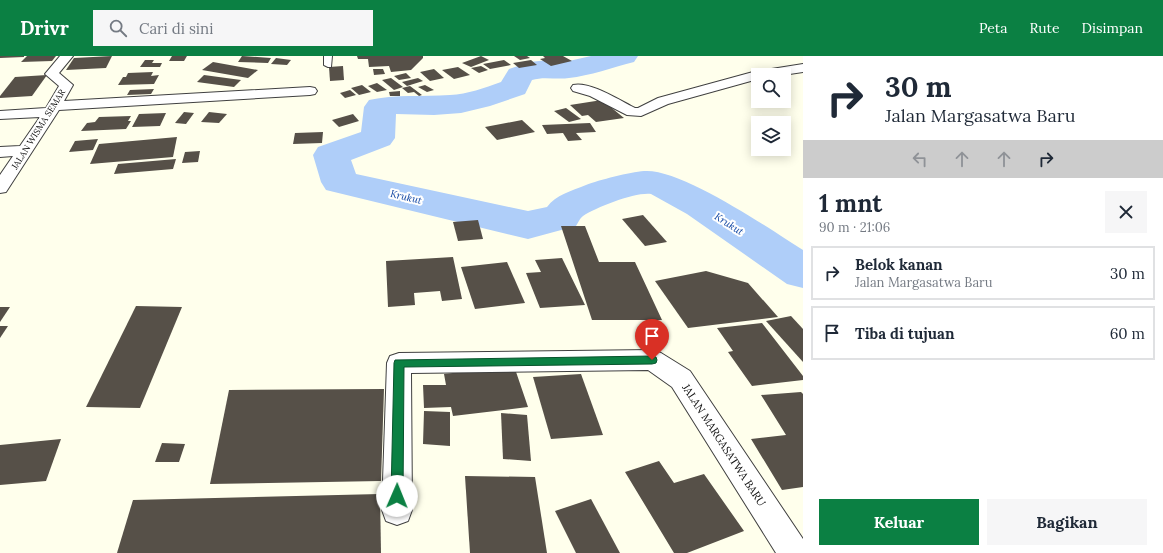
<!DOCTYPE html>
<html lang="id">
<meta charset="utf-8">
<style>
body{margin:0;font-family:Lora,serif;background:#f6f6f7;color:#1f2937;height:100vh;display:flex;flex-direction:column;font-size:15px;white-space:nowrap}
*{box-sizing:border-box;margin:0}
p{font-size:13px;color:#747a83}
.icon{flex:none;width:22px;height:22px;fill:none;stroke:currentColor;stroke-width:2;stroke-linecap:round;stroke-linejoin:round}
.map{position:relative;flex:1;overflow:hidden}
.sheet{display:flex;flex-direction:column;background:#fff;width:360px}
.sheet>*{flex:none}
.guide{background:#fff;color:#1f2937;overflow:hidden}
.buttons{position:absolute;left:751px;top:12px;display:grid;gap:8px}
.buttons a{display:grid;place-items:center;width:40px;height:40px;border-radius:0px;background:#fff;box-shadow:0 2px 10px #0003;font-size:20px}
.pin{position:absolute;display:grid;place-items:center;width:34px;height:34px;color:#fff;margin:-41px -17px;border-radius:50% 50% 50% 0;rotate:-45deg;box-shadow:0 0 4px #0007}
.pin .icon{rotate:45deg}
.me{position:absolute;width:44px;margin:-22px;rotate:1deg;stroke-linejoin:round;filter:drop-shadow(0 0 3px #0008)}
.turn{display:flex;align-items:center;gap:14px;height:84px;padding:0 16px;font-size:18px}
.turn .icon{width:52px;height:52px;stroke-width:2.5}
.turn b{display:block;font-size:28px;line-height:34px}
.lanes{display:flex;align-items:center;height:38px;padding:0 16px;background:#0003;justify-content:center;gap:20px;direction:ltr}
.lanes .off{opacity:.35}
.round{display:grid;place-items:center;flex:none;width:42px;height:42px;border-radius:0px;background:#f6f6f7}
.summary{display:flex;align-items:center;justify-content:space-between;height:68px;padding:0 16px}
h1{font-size:24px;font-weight:700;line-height:30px}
.primary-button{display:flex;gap:8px;margin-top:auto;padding:8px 16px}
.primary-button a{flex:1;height:46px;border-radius:0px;background:#0b8043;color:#fff;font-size:16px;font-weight:700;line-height:46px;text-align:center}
.primary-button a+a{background:#f6f6f7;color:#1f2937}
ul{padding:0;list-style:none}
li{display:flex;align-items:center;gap:12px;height:54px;margin:0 8px 6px;padding:0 8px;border:2px solid #e0e1e3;border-radius:0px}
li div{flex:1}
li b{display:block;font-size:15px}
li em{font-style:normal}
header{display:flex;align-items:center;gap:24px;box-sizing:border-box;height:56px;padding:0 20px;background:#0b8043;color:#fff}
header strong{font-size:19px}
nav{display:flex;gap:22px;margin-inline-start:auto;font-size:14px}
.search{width:280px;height:36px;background:#f6f6f7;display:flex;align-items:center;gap:10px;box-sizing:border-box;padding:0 14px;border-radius:0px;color:#747a83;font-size:15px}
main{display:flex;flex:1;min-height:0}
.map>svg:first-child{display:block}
</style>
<header>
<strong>Drivr</strong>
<div class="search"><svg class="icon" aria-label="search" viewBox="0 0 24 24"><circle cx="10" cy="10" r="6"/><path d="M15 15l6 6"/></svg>Cari di sini</div>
<nav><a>Peta</a><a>Rute</a><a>Disimpan</a></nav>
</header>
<main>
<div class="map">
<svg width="803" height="497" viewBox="0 0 803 497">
<rect width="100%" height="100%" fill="#ffffec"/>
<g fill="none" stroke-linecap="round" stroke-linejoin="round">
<path fill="#afcef9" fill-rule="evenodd" d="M591 0H638L634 6C614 11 589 20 569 22 557 24 544 20 532 24L525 38 490 50 461 57 434 59 396 58 395 82 390 89 351 104 356 118 528 155 547 151C556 139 571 135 586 129 599 124 630 116 644 115 682 112 769 173 803 194V232L787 228 687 158 651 138C635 136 597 151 583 160 580 162 578 167 576 170L528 183 326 134 321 126 313 99 318 91 361 76 364 51 369 44C396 38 422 41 450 39 468 38 484 32 501 26L509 13 530 6 548 4 569 5Z"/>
</g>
<g fill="#565048">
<polygon points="0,0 24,0 24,1 0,2"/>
<polygon points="27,0 56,0 52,5 21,6"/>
<polygon points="112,0 106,12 66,14 74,2"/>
<polygon points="172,0 187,0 184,5 169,5"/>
<polygon points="242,0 271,2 268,7 238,6"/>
<polygon points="357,0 423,0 423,2 411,14 391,16 389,10 369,11 368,3 358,3"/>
<polygon points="481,0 489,4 471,11 462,7"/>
<polygon points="514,0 527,0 530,2 520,4"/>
<polygon points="543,0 563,0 572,5 551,10 540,3 545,2"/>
<polygon points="276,2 291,4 287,9 271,8"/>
<polygon points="145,4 154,4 152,7 162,7 160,11 140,11"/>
<polygon points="504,4 511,9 490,13 483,8"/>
<polygon points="531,4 537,9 519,12 513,7"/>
<polygon points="213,6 258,14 248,22 202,14"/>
<polygon points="343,10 344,24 330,25 329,11"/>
<polygon points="481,10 488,14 479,17 471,12"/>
<polygon points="458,11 470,19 454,23 442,14"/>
<polygon points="373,13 383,13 385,18 374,19"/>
<polygon points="434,13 444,22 430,25 420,16"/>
<polygon points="153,16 151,20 159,19 154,28 118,29 123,21 126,21 128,17"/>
<polygon points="406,17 411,22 399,24 394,20"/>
<polygon points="47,19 32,40 0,42 0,40 15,21"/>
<polygon points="204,19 241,24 234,31 197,26"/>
<polygon points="391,22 403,31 394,34 382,24"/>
<polygon points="418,22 423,25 407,30 402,26"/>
<polygon points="377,27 387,34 377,36 368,30"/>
<polygon points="362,29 371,36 359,39 351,32"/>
<polygon points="425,29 434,34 427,36 418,31"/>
<polygon points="410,30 422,39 419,40 414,36 408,37 402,32"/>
<polygon points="154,33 151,38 127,39 130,34"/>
<polygon points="350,34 356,39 345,42 340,37"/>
<polygon points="400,35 400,40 390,40 389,36"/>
<polygon points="602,44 624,62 596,66 588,59 582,60 570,49"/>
<polygon points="566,52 581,63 569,66 554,55"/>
<polygon points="184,56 194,57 186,68 175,67"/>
<polygon points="209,56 227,58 219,67 201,66"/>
<polygon points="166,57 160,70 132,71 139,58"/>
<polygon points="353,58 359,65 339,71 332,64"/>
<polygon points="131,60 128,65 131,65 126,73 81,75 87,67 95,66 99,61"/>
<polygon points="522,64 535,76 497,84 485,71"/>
<polygon points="590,67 596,76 576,77 582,84 568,85 563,77 547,78 542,69"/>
<polygon points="323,76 322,87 293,88 295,77"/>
<polygon points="177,81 173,101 90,108 99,88"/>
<polygon points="98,83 93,94 69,96 75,85"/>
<polygon points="200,95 198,106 182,107 185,96"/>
<polygon points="176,103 173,113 114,118 118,108"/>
<polygon points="643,159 667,186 645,190 622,163"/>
<polygon points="478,164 483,183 458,185 453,166"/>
<polygon points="561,170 585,170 599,206 635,206 662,264 592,264"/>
<polygon points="453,201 462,243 442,245 440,235 414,237 415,249 388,251 386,205"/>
<polygon points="562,202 585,249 540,252 526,217 541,216 535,204"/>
<polygon points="507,206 525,247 475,253 461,211"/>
<polygon points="706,215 748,227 778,261 688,272 655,225"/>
<polygon points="136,250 182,251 140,352 86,351"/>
<polygon points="0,251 10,251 0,266"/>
<polygon points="791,260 803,273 803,306 766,265"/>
<polygon points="762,267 803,320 803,324 752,330 728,296 733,295 717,272"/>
<polygon points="0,270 8,270 0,282"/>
<polygon points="514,310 528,351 453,360 451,351 424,352 423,329 446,329 444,318"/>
<polygon points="581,318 603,379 551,383 533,321"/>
<polygon points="384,333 381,425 210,428 229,334"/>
<polygon points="801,336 803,338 803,431 782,434 751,383 786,379 761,339"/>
<polygon points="424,355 450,356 450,390 423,388"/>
<polygon points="501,357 527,359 531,405 503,403"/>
<polygon points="61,383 46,425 0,429 0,389"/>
<polygon points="162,387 185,388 179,406 155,406"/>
<polygon points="659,405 674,427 704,418 744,475 687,497 674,497 625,416"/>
<polygon points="465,420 535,421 547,497 470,497"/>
<polygon points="380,438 381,497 117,497 133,444"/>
<polygon points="591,443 620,497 576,497 555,455"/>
</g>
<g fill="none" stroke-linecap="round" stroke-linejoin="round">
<g stroke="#404040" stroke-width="2">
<polygon id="lane" points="324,0 332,0 331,11 328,11 324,9"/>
</g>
<g stroke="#404040" stroke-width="2">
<g id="street">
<polygon points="60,0 73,0 59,17 73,29 64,45 310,31 315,32 317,35 315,38 310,39 59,54 6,136 0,137 0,119 13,100 0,101 0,91 20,90 40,61 0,63 0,55 46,52 59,30 45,18"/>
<path d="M803 8V16L783 19H758V23L668 48 641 60 627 59 590 40 573 35 571 32 573 29C590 25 619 44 635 52H638L658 42 753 16Z"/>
<polygon points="652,294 661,297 690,315 803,483 803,497 776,497 672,331 648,314 411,317 412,454 408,465 397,469 386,465 382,454 387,307 390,300 399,297"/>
</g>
</g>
<use href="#lane" fill="#fff" fill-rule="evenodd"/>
<use href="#street" fill="#fff" fill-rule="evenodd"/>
</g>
<polygon fill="#0b8043" stroke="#07532c" points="652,300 656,301 657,304 656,307 652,308 404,311 403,440 402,444 397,446 393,444 391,440 394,307 395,304"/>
<g text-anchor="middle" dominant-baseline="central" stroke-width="4" stroke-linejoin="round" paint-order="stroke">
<g font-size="9" fill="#0d0d0d" stroke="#fff">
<text transform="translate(38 73) rotate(-58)">JALAN WISMA SEMAR</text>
</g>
<g font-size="10" font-style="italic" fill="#1146a3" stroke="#fff">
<text transform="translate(406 141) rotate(13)">Krukut</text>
<text transform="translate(729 168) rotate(33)">Krukut</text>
</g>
<g font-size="11" fill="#0d0d0d" stroke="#fff">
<text transform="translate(724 389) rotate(57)">JALAN MARGASATWA BARU</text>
</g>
</g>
</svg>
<div class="buttons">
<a><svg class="icon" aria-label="search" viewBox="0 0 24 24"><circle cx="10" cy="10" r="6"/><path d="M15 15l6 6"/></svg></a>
<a><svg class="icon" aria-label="layers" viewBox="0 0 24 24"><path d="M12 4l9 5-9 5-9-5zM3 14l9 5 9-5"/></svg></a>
</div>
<div class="pin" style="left:652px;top:304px;background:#d93025"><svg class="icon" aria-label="arrive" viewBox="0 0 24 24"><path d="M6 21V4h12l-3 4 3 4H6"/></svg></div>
<svg class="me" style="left:397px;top:440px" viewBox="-20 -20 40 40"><circle r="19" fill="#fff"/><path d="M0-13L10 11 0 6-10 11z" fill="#0b8043"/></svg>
</div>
<section class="sheet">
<div class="guide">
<div class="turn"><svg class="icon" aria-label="right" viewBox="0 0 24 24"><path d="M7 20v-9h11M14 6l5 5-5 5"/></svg><div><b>30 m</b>Jalan Margasatwa Baru</div></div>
<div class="lanes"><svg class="icon off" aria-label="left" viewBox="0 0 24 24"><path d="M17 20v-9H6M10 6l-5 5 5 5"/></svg><svg class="icon off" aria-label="ahead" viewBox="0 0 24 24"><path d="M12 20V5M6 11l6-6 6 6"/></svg><svg class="icon off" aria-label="ahead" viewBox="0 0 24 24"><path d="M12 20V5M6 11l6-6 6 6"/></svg><svg class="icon" aria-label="right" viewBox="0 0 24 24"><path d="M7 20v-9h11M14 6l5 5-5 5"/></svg></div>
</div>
<div class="summary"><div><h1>1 mnt</h1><p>90 m · 21:06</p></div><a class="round"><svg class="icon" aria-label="close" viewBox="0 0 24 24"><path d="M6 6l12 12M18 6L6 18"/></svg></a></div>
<ul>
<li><svg class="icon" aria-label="right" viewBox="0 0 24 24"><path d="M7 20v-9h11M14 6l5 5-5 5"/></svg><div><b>Belok kanan</b><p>Jalan Margasatwa Baru</p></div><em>30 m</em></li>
<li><svg class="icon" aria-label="arrive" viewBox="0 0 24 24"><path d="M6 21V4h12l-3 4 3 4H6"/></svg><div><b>Tiba di tujuan</b></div><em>60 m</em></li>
</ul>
<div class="primary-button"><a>Keluar</a><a>Bagikan</a></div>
</section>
</main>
